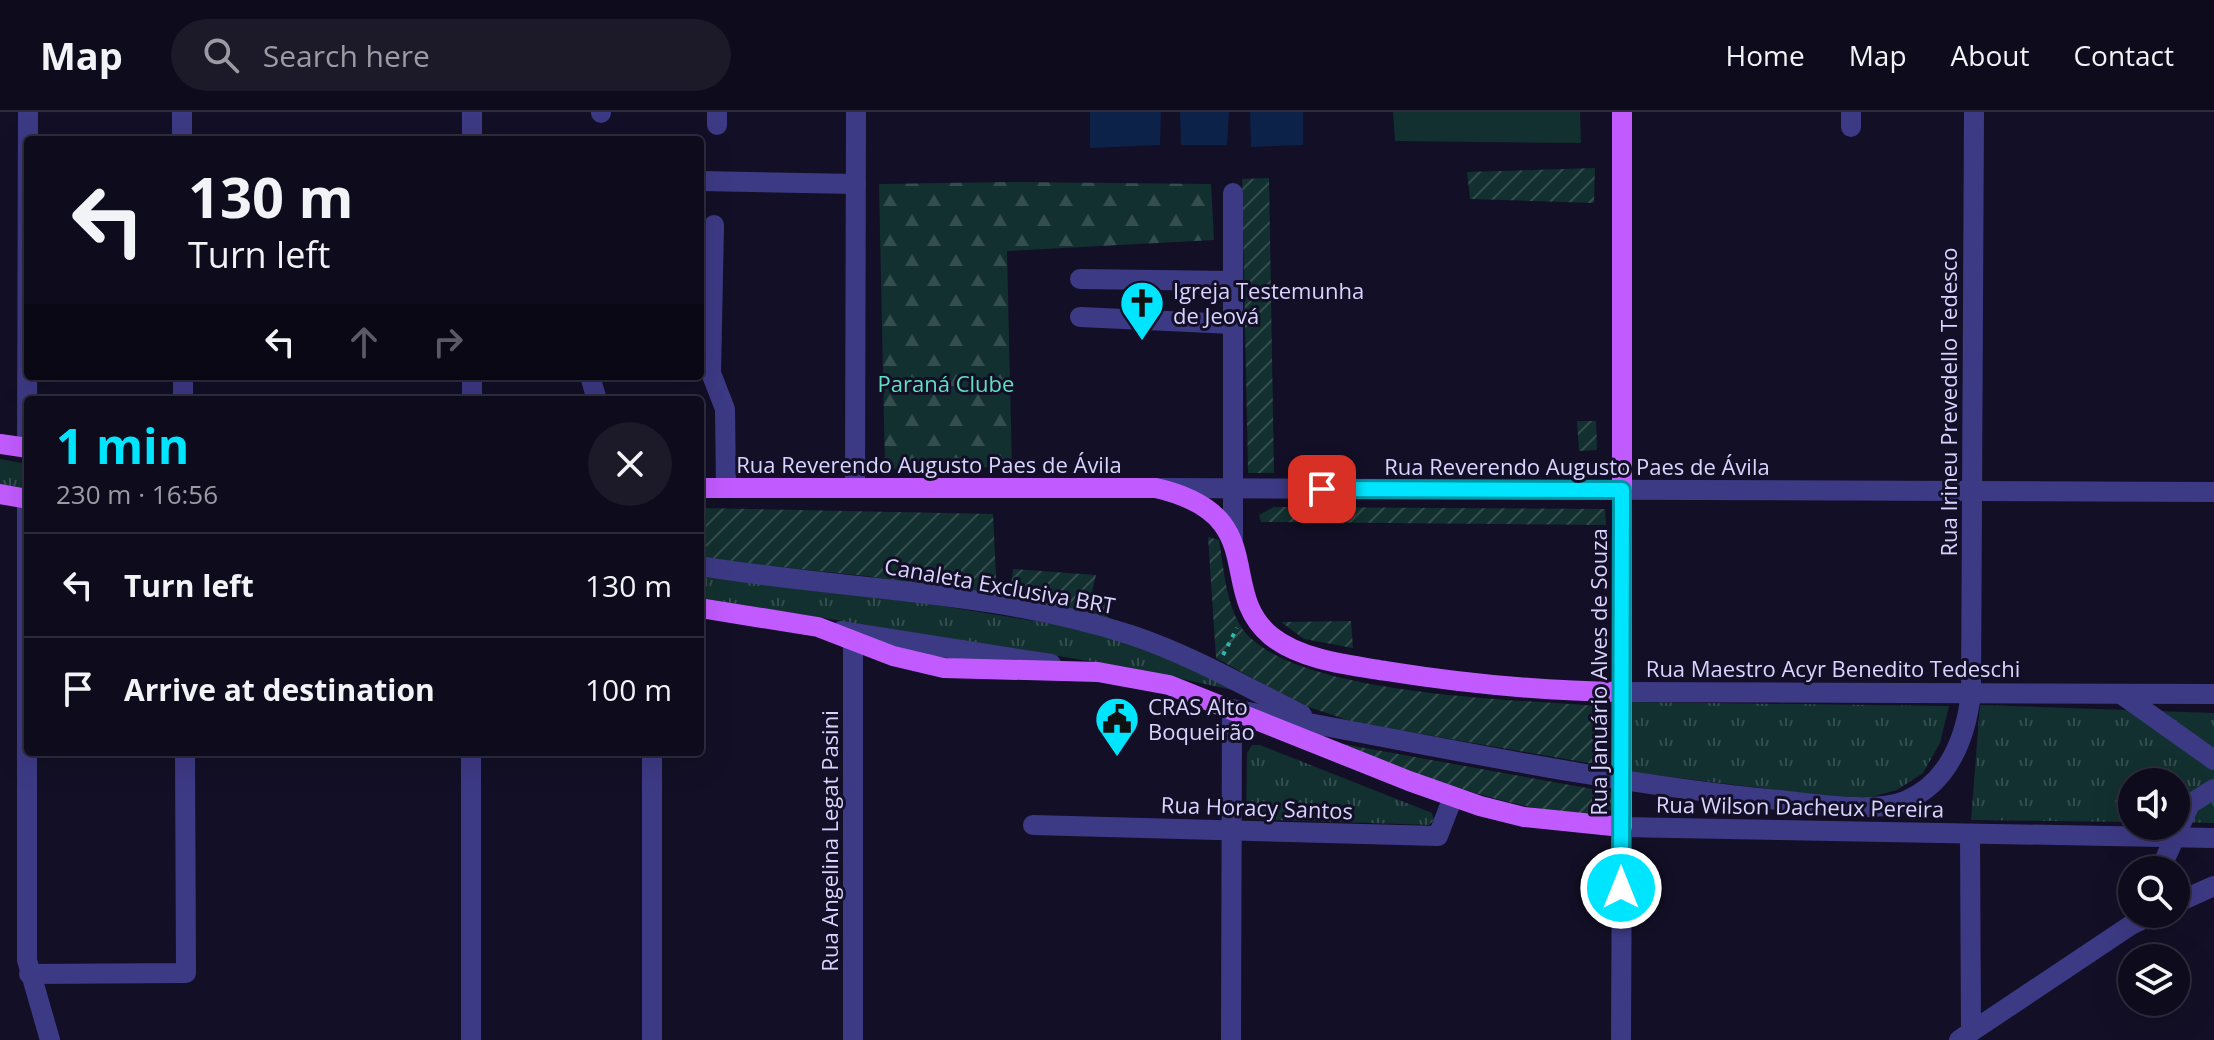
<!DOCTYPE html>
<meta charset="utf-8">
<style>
body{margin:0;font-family:"Open Sans",sans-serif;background:#1c1929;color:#f1f3f6;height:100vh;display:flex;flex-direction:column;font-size:30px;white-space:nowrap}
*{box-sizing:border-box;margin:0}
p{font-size:26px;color:#9b9ba3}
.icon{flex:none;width:44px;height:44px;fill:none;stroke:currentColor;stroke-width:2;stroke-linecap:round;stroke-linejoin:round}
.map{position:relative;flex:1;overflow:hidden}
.sheet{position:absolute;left:24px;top:284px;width:680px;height:360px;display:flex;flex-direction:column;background:#0e0b1c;border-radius:8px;box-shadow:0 8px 32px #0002,0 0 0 2px #2e2b3b}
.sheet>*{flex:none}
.top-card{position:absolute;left:24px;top:24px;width:680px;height:244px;border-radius:8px;box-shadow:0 8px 32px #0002,0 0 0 2px #2e2b3b;background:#0e0b1c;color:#f1f3f6;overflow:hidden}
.buttons{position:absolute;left:2118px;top:656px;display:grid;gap:16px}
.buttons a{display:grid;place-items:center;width:72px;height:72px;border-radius:50%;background:#0e0b1c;box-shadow:0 8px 32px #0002,0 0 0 2px #2e2b3b;font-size:40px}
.pin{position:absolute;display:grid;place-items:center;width:68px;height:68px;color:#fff;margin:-34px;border-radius:16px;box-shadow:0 4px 12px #0006}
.me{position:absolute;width:88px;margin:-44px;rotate:0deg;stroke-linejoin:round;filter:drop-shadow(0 0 6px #0008)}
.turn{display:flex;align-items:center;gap:28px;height:168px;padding:0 32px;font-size:36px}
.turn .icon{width:104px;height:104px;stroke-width:2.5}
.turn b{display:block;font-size:56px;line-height:68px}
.lanes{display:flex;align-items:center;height:76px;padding:0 32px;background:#0003;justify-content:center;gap:40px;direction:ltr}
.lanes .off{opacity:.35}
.round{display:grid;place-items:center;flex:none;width:84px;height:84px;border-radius:42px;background:#1c1929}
.summary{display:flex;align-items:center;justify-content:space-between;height:136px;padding:0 32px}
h1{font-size:48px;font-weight:700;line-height:60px;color:#00e5ff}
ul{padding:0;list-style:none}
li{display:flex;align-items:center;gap:24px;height:104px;padding:0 32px;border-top:2px solid #2e2b3b}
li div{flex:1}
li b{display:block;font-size:30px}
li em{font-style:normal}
header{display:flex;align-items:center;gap:48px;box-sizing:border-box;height:112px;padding:0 40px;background:#0e0b1c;border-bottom:2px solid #2e2b3b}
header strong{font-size:38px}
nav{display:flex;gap:44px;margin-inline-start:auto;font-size:28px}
.search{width:560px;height:72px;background:#1c1929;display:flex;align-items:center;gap:20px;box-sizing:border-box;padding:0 28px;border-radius:44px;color:#9b9ba3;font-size:30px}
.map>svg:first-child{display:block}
</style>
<header>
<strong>Map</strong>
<div class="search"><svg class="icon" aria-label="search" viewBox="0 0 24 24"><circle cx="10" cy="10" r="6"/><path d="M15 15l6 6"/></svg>Search here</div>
<nav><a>Home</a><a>Map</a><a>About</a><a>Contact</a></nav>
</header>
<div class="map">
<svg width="2214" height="928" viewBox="0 0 2214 928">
<defs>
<pattern id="grass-tufts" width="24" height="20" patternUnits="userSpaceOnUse" patternTransform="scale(2)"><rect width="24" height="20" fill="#12302f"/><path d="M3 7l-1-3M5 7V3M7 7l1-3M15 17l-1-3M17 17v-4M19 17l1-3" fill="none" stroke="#344d4e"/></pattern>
<pattern id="forest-firs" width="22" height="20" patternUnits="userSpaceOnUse" patternTransform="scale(2)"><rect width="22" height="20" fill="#12302f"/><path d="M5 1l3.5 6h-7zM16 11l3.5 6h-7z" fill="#344d4e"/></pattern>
<pattern id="garden-furrows" width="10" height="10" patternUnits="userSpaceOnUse" patternTransform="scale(2)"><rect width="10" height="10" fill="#12302f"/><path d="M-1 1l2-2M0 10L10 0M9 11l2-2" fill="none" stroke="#344d4e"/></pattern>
</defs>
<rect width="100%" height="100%" fill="#130f26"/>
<g fill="url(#grass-tufts)">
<polygon points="0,347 28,352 28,378 0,374"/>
<polygon points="700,462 868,482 1072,515 1122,528 1174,547 1232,578 1132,556 700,486"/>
<polygon points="1630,590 1949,594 1940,631 1923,661 1897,678 1871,685 1833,685 1631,660"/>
<polygon points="1980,593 2214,601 2214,711 2176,710 2176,670 2132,670 2132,710 1971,708"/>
<polygon points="1252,633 1260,633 1432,701 1434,708 1429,713 1246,707 1247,641"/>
</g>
<polygon fill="url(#forest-firs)" points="1006,70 1211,72 1214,128 1007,139 1012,355 885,357 879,72"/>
<g fill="url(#garden-furrows)">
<polygon points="1595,56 1594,91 1470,87 1467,60"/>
<polygon points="1269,66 1274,361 1248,361 1242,67"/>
<polygon points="1577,309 1596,309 1597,338 1579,339"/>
<polygon points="1274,395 1605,397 1606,413 1261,410 1259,403"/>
<polygon points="700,396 993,402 997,484 866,464 700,447"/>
<path d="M1208 425 1219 428C1224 456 1226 497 1245 520 1300 585 1523 587 1608 595L1605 654 1353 610 1300 592 1216 546Z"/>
<polygon points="1013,457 1096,463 1091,484 1106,490 1108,508 1009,491"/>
<polygon points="1351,509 1353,536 1304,527 1281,510"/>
<path d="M1326 629 1615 681 1612 698C1545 716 1394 653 1326 629Z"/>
</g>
<polygon fill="#12302f" points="1393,0 1580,0 1581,31 1395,29"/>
<g fill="#0c2248">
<polygon points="1090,0 1161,0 1160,33 1090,36"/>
<polygon points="1180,0 1229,0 1227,33 1181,33"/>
<polygon points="1250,0 1303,0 1303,33 1251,35"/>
</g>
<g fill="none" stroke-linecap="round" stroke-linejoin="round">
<polyline stroke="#2fb8b0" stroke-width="4" stroke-dasharray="4 6" stroke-linecap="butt" points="1223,543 1237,516"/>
<g stroke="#3d3a85" stroke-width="20">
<polyline points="182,0 182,28"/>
<polyline points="601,0 601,1"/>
<polyline points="717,13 717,0"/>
<polyline points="1851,15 1851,0"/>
<polyline points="472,28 472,0"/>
<polyline points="700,69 856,72"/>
<polyline points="714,113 711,261 725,297 726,375"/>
<polyline points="1080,167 1233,169"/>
<polyline points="1080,205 1233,212"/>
<polyline points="183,264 183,288"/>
<polyline points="590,264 597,288"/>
<polyline points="472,288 472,264"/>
<polyline points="27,336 28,0"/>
<polyline points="855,375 856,0"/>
<polyline points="1162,376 2214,380"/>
<polyline points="27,386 27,848 50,928"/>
<polyline points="1233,427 1233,81"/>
<path d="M700 454C843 478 992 478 1131 523 1191 543 1246 575 1302 603"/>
<polyline points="841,519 1051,552"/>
<polyline points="1622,580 2214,582"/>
<polyline points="2121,582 2214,648"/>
<polyline points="652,640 652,928"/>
<polyline points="1033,713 1438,724 1453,685"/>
<polyline points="1970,722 1971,920"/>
<polyline points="2160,758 2190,692 2214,677"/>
<polyline points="2176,791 2214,774"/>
<polyline points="29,862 186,861 185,640"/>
<polyline points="471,928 471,640"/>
<polyline points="853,928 853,531"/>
<path d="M1231 928 1232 597C1414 629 1594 670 1778 688 1812 691 1873 702 1905 689 1949 671 1966 625 1971 581L1974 0"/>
<polyline points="1621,928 1622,715 2214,726"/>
<polyline points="1959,928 2131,813 2154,802"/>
</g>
<g stroke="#c25bff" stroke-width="20">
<polyline points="0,332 28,336"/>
<path d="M700 376H1156C1273 403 1215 478 1271 524 1301 548 1349 553 1386 559 1467 572 1540 579 1622 580"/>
<polyline points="0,382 28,387"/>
<polyline points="700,496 818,515 893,544 944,556 1098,560 1169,573 1409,669 1480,694 1524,705 1622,715 1622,0"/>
</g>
</g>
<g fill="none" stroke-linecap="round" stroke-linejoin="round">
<g stroke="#0095a6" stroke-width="20">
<polyline id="route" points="1322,377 1622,378 1621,776"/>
</g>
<use href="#route" stroke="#00e5ff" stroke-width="14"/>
</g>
<defs>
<g id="church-pin" transform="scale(2.3)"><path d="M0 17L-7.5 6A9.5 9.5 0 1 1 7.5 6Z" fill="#00e5ff" stroke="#130f26"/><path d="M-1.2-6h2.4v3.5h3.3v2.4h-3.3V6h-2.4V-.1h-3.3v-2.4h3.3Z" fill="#111"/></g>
<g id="civic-pin" transform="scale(2.3)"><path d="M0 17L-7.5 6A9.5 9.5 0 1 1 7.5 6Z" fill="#00e5ff" stroke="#130f26"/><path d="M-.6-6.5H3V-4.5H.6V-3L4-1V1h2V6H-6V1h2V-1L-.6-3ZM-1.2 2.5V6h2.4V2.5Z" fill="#111"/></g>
</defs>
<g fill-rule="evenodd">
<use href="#church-pin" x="1142" y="191"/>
<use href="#civic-pin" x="1117" y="607"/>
</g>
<g text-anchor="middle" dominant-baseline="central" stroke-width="6" stroke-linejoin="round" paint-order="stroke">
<g font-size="22" fill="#d9d4ff" stroke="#130f26" text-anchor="start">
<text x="1173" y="178">Igreja Testemunha<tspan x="1173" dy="25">de Jeová</tspan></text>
<text x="1148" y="594">CRAS Alto<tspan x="1148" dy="25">Boqueirão</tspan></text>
</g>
<g font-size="22" fill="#5fe0c0" stroke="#130f26">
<text x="946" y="271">Paraná Clube</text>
</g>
<g font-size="22" fill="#d9d4ff" stroke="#130f26">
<text transform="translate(1948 290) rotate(-90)">Rua Irineu Prevedello Tedesco</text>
<text x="929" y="352">Rua Reverendo Augusto Paes de Ávila</text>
<text x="1577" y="354">Rua Reverendo Augusto Paes de Ávila</text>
<text transform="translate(1000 473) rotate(10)">Canaleta Exclusiva BRT</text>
<text x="1833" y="556">Rua Maestro Acyr Benedito Tedeschi</text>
<text transform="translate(1598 560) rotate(-90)">Rua Januário Alves de Souza</text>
<text transform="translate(1800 694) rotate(1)">Rua Wilson Dacheux Pereira</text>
<text transform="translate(1257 695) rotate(2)">Rua Horacy Santos</text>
<text transform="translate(829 729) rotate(-90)">Rua Angelina Legat Pasini</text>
</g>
</g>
</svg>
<div class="buttons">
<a><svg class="icon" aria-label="sound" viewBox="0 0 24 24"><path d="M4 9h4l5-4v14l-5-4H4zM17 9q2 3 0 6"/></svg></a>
<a><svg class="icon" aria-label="search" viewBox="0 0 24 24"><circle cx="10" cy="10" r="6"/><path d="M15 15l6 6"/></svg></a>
<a><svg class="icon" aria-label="layers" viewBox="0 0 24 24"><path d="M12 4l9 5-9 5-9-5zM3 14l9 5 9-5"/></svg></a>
</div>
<div class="pin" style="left:1322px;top:377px;background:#d93025"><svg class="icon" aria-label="arrive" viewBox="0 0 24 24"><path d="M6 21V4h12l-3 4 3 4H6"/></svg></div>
<svg class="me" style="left:1621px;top:776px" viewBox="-20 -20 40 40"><circle r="17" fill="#00e5ff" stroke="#fff" stroke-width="3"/><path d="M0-11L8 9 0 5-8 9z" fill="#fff"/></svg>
<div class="top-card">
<div class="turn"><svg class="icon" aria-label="left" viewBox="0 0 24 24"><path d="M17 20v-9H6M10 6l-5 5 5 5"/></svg><div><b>130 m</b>Turn left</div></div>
<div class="lanes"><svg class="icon" aria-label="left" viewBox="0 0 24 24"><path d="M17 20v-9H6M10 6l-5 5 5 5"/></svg><svg class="icon off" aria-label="ahead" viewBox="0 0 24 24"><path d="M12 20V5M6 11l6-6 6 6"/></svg><svg class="icon off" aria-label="right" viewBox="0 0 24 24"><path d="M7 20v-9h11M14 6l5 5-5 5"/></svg></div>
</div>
<section class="sheet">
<div class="summary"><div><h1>1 min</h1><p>230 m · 16:56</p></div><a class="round"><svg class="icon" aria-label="close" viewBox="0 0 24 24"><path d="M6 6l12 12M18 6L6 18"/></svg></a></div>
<ul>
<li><svg class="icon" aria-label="left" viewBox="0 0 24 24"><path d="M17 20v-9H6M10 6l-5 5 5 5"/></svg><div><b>Turn left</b></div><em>130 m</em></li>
<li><svg class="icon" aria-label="arrive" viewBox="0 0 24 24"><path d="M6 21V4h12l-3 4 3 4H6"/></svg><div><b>Arrive at destination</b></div><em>100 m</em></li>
</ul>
</section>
</div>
